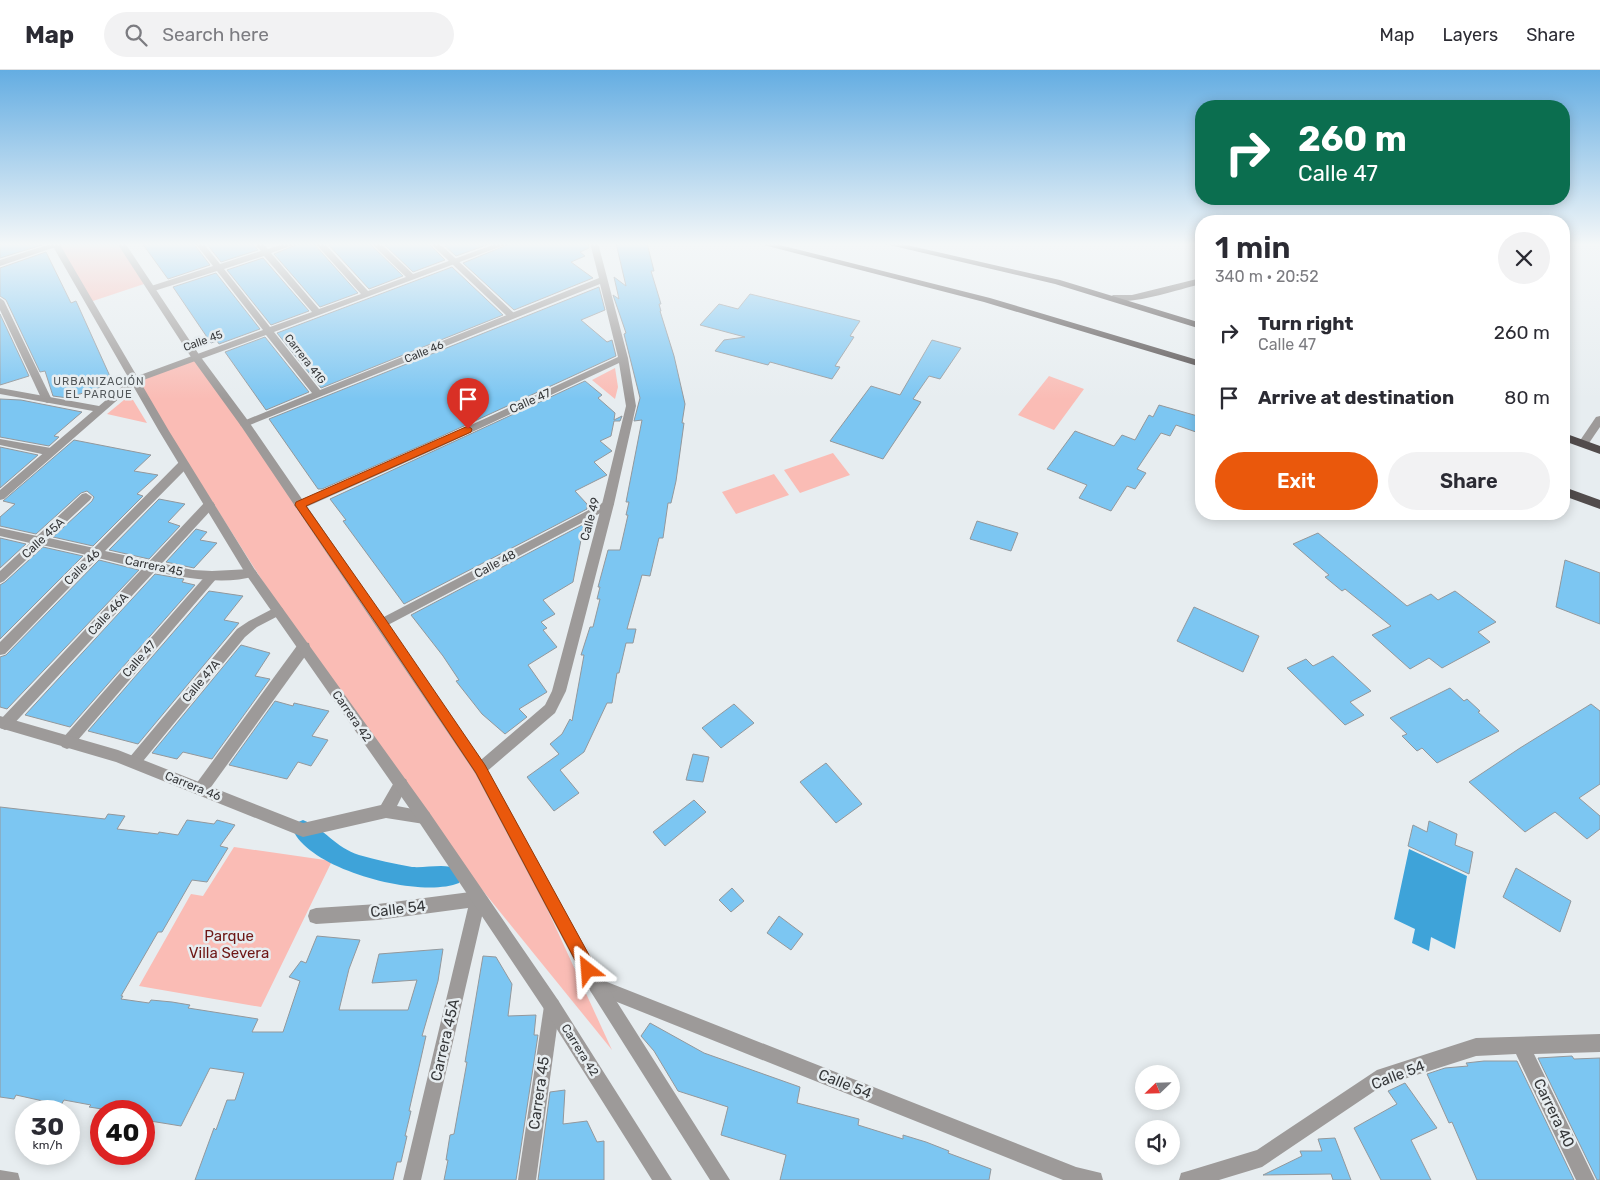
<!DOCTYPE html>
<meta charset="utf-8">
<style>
body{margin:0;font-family:Rubik,sans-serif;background:#f2f2f3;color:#2b2b33;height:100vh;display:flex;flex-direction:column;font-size:19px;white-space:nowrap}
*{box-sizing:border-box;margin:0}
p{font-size:16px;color:#7c7c81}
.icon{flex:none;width:28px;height:28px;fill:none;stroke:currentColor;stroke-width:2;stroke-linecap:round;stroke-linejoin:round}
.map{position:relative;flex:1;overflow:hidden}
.details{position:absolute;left:1195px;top:145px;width:375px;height:305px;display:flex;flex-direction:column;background:#fff;border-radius:20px;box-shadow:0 2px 12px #0003}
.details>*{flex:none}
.guide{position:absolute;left:1195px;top:30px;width:375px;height:105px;border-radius:20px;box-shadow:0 2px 12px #0003;background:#0b6e4f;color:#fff;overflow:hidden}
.needle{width:32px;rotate:247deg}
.fabs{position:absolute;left:1135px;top:995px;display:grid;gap:10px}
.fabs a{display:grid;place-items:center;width:45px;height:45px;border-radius:50%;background:#fff;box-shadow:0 2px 12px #0003;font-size:25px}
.speed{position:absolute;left:15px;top:1030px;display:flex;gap:10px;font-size:25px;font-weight:700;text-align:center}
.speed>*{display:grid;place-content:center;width:65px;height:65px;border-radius:50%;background:#fff;box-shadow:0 2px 12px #0003;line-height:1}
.speed small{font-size:12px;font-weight:400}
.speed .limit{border:8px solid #d22;background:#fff;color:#111}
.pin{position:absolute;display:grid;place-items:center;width:42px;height:42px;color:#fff;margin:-51px -21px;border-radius:50% 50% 50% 0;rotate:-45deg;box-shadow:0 0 5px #0007}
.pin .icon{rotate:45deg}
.me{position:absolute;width:55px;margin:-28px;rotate:332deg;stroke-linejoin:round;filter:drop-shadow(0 0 4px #0008)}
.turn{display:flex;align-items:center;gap:18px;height:105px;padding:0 20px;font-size:22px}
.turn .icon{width:65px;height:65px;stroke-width:2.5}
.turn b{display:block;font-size:35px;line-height:42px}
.round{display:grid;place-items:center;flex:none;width:52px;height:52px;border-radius:26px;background:#f2f2f3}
.overview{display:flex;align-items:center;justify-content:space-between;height:85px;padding:0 20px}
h1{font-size:30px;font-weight:600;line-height:38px}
.cta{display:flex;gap:10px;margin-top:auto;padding:10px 20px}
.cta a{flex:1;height:58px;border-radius:30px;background:#ea580c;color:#fff;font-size:20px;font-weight:600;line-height:58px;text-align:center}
.cta a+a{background:#f2f2f3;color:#2b2b33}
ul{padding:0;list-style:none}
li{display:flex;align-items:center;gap:15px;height:65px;padding:0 20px}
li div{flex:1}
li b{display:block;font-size:19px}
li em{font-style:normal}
header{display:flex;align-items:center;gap:30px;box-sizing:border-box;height:70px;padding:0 25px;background:#fff;border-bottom:1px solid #e1e1e2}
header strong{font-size:24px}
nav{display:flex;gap:28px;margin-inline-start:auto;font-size:18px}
.search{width:350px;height:45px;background:#f2f2f3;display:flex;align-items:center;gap:12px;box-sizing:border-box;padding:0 18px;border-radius:28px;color:#7c7c81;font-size:19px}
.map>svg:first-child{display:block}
</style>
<header>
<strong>Map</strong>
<div class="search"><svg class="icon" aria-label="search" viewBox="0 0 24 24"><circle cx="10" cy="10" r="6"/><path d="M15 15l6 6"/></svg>Search here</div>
<nav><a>Map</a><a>Layers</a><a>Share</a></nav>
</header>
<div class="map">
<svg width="1600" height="1110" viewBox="0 0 1600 1110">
<rect width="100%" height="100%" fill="#e7edf0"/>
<g fill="#fabcb5">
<polygon points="63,173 121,173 147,213 90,232 56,175"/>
<polygon points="196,287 480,699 532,806 612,980 475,811 314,592 135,310"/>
<polygon points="615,298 618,317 615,329 592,310"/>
<polygon points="1049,306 1084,319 1054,360 1018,345"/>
<polygon points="130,325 147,353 107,344"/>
<polygon points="833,383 850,405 800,423 784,400"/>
<polygon points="774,404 789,425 736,444 722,422"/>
<polygon points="234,777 332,791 261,937 139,916 191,824 203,826"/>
</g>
<polygon fill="#3ea3d9" points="1409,779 1467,806 1455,879 1431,867 1429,881 1412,873 1415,859 1394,849"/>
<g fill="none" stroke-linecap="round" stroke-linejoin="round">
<path fill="#3ea3d9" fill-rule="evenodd" d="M303 750C324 758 336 778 359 785 376 790 395 794 412 797 428 798 444 793 459 799L462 806 459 813C420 829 310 800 293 760L296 753Z"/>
</g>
<g fill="#7cc6f2" stroke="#93989c">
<polygon points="0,173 41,173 42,175 0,188"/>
<polygon points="142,173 193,173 210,195 168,209"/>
<polygon points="206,173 252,173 258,180 221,192"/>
<polygon points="301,173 313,173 358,223 320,237 274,184"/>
<polygon points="327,173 369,173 403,206 369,219"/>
<polygon points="383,173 428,173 445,190 413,202"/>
<polygon points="442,173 492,173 456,186"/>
<polygon points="512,173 588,173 589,178 580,182 585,186 571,192 593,208 514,240 463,193"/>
<polygon points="616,173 647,173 654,201 651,201 661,234 659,234 661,241 660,241 674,286 685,334 682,353 684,353 676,411 671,433 668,433 663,468 659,468 650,506 642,505 627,559 636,559 633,573 626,573 619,603 617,603 612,633 607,633 584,682 560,700 579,723 554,741 527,707 559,684 550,674 562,664 570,649 572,651 584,585 581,585 590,557 593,557 600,529 597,529 600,517 598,517 608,480 620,480 628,445 626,445 629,432 626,432 642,350 634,351 640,328 624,264 626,263 613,225 619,229 614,207 626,216"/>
<polygon points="46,182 71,233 76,231 113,313 68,328 53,326 45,301 40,302 6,230 0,226 0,198"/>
<polygon points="263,188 309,241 271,255 227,200"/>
<polygon points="452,197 503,245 321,318 277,263"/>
<polygon points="216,203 260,259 219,274 217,271 211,273 173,217"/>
<polygon points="599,217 605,240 581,250 607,272 612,270 616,286 429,372 322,419 318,419 269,349"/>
<polygon points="750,224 860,251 850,266 854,267 835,296 840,297 832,309 770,292 768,295 715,281 724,270 745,267 700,255 719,234 738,239"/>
<polygon points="0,244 29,306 0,315"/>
<polygon points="265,267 309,322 266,340 225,282"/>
<polygon points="932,270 961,278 940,309 929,306 913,329 921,332 883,389 830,371 871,316 900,325"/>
<polygon points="585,311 602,325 598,328 615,343 614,350 622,346 620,351 614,351 611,366 600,371 612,381 594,392 607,405 575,421 587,434 587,439 404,534 343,451 346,450 330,429"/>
<polygon points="0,329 21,330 82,342 54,366 59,367 49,376 0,367"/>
<polygon points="1159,335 1201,347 1201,352 1196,362 1176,355 1170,366 1161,363 1137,399 1146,403 1135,419 1127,416 1111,441 1079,428 1087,415 1047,399 1075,361 1114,376 1122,365 1135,370 1149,345 1153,347"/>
<polygon points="74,370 151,385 134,401 158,405 137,424 143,426 93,476 53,467 92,431 94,427 87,421 81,423 36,464 0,456 0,447 15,434 3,431"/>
<polygon points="0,377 38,385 0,418"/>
<polygon points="159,429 185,434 168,452 180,456 149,489 109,480"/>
<polygon points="977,451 1018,463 1011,481 970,469"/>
<polygon points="584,454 573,512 543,530 555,544 541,552 547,558 543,560 557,577 528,595 547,622 519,639 527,647 505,664 482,644 456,611 459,610 443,586 411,545"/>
<polygon points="196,459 207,462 200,470 217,473 194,498 166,492"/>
<polygon points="1318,463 1407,536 1431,524 1438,530 1455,521 1496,552 1478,562 1490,572 1442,598 1429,588 1410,599 1372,565 1391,556 1345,519 1342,521 1325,507 1329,505 1293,474"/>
<polygon points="0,468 26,474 0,498"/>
<polygon points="43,477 83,486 0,569 0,515 5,512"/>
<polygon points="99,490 139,500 7,639 0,637 0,587 6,585"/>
<polygon points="1565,490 1600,503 1600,554 1556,537"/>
<polygon points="155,504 184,509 182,512 195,515 70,657 25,645"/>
<polygon points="209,521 243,526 224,550 239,553 138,674 88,661"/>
<polygon points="1194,537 1259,566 1243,602 1177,571"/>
<polygon points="241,575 270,583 255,606 270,609 212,689 183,682 177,689 152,683"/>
<polygon points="1333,586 1371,621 1350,632 1364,645 1345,655 1287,598 1306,589 1313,596"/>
<polygon points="1450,618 1464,631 1467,629 1480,641 1478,642 1499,661 1437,693 1422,678 1417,681 1402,666 1407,664 1390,648"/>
<polygon points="275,631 293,636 294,633 329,641 312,666 328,670 311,696 298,692 287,709 229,695"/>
<polygon points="734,634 754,653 721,678 702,658"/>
<polygon points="1591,634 1600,641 1600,714 1579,728 1600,746 1600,759 1587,769 1555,742 1525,762 1469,712 1520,678"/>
<polygon points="693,684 709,687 703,712 686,710"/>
<polygon points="826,693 862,734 836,753 800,712"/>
<polygon points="694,730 706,742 665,776 653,762"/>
<polygon points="0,737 105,749 108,744 125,746 117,759 158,764 159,762 178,765 187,750 214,754 217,750 235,755 220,776 228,778 207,812 192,810 162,862 158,862 121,926 123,926 121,929 149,933 151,930 172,932 190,935 188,938 258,949 252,962 283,962 300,911 289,907 301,891 306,893 317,866 360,870 349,899 339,940 408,940 417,910 372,913 379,884 443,879 438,911 422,966 426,966 409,1041 411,1041 405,1066 407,1066 401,1092 397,1092 393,1110 195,1110 214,1058 216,1060 227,1030 235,1030 244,1003 210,998 181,1056 144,1050 144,1041 115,1041 89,1037 91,1035 64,1030 61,1035 16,1025 14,1029 0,1027"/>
<polygon points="1429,751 1457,764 1455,775 1473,782 1469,804 1408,776 1413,755 1427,762"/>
<polygon points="1516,798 1571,831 1560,862 1503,827"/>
<polygon points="732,818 744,831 731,842 719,830"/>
<polygon points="779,846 803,864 791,880 767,863"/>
<polygon points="483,886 496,887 512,914 508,946 536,945 534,965 538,965 516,1110 444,1110 448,1090 446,1090 450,1065 454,1064 467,992 465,992"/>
<polygon points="650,953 704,983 800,1017 797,1033 859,1049 858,1055 903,1069 903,1065 926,1072 949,1081 948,1083 991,1099 989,1110 780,1110 786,1085 721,1065 728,1037 678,1021 654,981 641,966"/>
<polygon points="1572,986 1574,989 1600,988 1600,1110 1597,1110 1538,988"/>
<polygon points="1484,991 1517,991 1574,1110 1477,1110 1452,1052 1449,1053 1427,1004 1445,998 1468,996 1466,993"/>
<polygon points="1405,1013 1437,1058 1411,1070 1431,1110 1381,1110 1354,1058 1397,1034 1388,1021"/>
<polygon points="565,1020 563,1054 587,1051 597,1072 604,1071 604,1110 538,1110 550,1022"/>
<polygon points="1335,1068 1351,1110 1333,1110 1331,1104 1263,1105 1302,1086 1300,1081 1322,1081 1318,1069"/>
</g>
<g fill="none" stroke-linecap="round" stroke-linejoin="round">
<g fill="#9d9a99" fill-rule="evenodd">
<polygon points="430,173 439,173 515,244 515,248 509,248"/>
<polygon points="0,228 4,231 52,330 51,332 47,333 42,330 0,240"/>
<polygon points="0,369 51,378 56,382 51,386 0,375"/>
<polygon points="608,430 614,434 612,437 386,556 378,556 376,553 378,550"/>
<polygon points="209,431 213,432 215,435 213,438 10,658 5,660 0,658 0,650 205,432"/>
<polygon points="212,501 216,503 218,506 216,509 72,677 67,679 62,677 60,673 62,669 208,503"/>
<polygon points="278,536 282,538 284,541 282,544 257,557 245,567 139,696 134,698 129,696 127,692 129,688 237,559 249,551"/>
<polygon points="304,572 309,573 310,577 309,581 206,724 201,725 196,724 194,719 196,714 299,573"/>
</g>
<g fill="#9d9a99" fill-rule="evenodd">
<polygon points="54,173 67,173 0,196 0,190"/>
<path d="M195 173H203L220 194 261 181 254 173H263L268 179 286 173H299L271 183 319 239 361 224 315 173H324L368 221 406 207 371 173H380L413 204 498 173H510L274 262 320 320 599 208 590 173H598L628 288 636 336 614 434 566 621 555 643 485 703 480 705 475 703 473 699 475 695 545 635 552 621 602 434 626 336 619 293 438 378 304 438H296L294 435 296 432 430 374 618 287 600 214 245 357 241 356 240 354 241 352 312 323 266 265 138 312 4 429 0 430V420L93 341 0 324V318L99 336 132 308 263 260 217 201 154 221H148V217L213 196ZM264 186 312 242 270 257 224 199Z"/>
<polygon points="1600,346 1600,357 1587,376 1579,376 1578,374 1579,372 1596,347"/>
<path d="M184 390 189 394 188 397 105 481 193 500 212 501 251 499 255 500 257 503 255 506C211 520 143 498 98 488L5 584 0 585V572L87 485 42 475 4 511 0 513V501L30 473 0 466V458L37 466 82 424 86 423 92 427 90 430 49 468 94 478 180 391Z"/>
<polygon points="0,646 118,680 303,753 381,735 396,709 401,708 406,709 408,714 397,736 429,742 431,747 429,752 424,754 386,748 303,767 116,692 0,658"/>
<polygon points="478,821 483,824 486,829 421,1110 403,1110 468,838 378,850 316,854 310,852 308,846 310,840 316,838 378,834"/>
<polygon points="597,908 1076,1097 1101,1103 1103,1110 1063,1110 597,924 591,922 589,916 591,910"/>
<polygon points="552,928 558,930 560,936 536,1110 518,1110 544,936 546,930"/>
<polygon points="1600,964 1600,982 1534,984 1595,1110 1576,1110 1516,984 1476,986 1382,1016 1262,1097 1219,1110 1179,1110 1181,1103 1188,1101 1257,1080 1377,1000 1476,968"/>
<polygon points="0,1100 18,1103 20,1110 0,1110"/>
</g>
<g fill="#9d9a99" fill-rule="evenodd">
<polygon points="51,173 59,173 169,361 255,500 429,742 558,930 672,1110 652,1110 546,942 419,752 247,506 159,361"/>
<polygon points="117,173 125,173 200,286 249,352 485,695 603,910 730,1110 710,1110 591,922 475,703 241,356 191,287"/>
</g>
<path fill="#777372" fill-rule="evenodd" d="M1201 208V214C1183 218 1122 239 1109 228L1113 225H1132Z"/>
<g fill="#524c4c" fill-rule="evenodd">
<polygon points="756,173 772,173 990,228 1201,291 1201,297 984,232"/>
<polygon points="881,173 898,173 1060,210 1201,253 1201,259 1055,214"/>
<polygon points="1564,363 1600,376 1600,384 1564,371"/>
<polygon points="1564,417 1600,430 1600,439 1564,426"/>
</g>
</g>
<linearGradient id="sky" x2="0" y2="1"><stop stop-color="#64ade2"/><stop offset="0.53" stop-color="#f4f7f8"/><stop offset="1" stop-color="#f4f7f8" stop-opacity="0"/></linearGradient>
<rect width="1600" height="329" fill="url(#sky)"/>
<polygon fill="#ea580c" stroke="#983908" points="468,356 472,359 471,362 306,436 386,550 485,695 594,894 596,900 594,905 588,907 583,905 476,703 378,556 295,435 296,432"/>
<g text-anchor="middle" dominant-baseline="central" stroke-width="5" stroke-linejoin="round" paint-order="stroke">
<g font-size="11" fill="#36383a" stroke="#e7edf0">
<text transform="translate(203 271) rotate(-20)">Calle 45</text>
<text transform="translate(424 282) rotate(-22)">Calle 46</text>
<text transform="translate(305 289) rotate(52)">Carrera 41G</text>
</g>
<g font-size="11" letter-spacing="1" fill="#52575a" stroke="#e7edf0">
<text x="99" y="311">URBANIZACIÓN<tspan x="99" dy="13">EL PARQUE</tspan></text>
</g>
<g font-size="12" fill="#36383a" stroke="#e7edf0">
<text transform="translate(530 331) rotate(-24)">Calle 47</text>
<text transform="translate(590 449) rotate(-75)">Calle 49</text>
<text transform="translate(43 468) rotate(-43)">Calle 45A</text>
<text transform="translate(495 494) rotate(-28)">Calle 48</text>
<text transform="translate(154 496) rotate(12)">Carrera 45</text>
<text transform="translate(82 497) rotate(-45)">Calle 46</text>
<text transform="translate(108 544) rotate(-47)">Calle 46A</text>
<text transform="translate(139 589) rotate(-49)">Calle 47</text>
<text transform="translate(201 611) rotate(-50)">Calle 47A</text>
<text transform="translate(352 646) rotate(55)">Carrera 42</text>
<text transform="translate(193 716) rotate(22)">Carrera 46</text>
<text transform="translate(580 980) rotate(58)">Carrera 42</text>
</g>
<g font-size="15" fill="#36383a" stroke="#e7edf0">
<text transform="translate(398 839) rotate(-7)">Calle 54</text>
<text transform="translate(445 970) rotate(-77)">Carrera 45A</text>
<text transform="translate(1398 1005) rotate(-21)">Calle 54</text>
<text transform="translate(845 1014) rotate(22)">Calle 54</text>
<text transform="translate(539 1023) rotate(-82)">Carrera 45</text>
<text transform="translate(1554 1043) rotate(64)">Carrera 40</text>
</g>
<g font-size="15" fill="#6e1715" stroke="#e7edf0">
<text x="229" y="866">Parque<tspan x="229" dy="17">Villa Severa</tspan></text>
</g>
</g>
</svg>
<div class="fabs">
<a><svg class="needle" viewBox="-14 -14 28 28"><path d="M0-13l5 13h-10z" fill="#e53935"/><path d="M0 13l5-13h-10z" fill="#7c7c81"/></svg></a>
<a><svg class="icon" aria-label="sound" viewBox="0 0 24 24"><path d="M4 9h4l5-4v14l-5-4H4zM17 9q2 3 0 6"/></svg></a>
</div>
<div class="speed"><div>30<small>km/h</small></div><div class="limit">40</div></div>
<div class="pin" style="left:468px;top:359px;background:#d93025"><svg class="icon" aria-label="arrive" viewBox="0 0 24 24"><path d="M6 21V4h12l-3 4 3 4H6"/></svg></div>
<svg class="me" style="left:588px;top:900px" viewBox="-20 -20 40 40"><path d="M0-17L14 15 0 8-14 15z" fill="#ea580c" stroke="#fff" stroke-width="4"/></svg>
<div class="guide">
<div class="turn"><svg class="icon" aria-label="right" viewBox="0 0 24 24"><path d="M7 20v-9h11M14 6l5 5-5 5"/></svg><div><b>260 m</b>Calle 47</div></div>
</div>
<section class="details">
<div class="overview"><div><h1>1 min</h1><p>340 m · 20:52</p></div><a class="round"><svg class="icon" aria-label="close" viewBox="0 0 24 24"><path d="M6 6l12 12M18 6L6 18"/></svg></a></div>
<ul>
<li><svg class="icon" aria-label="right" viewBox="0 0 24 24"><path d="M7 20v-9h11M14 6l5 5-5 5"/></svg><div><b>Turn right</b><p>Calle 47</p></div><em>260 m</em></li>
<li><svg class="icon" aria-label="arrive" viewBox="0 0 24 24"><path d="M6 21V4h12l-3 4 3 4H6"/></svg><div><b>Arrive at destination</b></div><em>80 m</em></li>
</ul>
<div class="cta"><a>Exit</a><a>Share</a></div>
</section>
</div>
